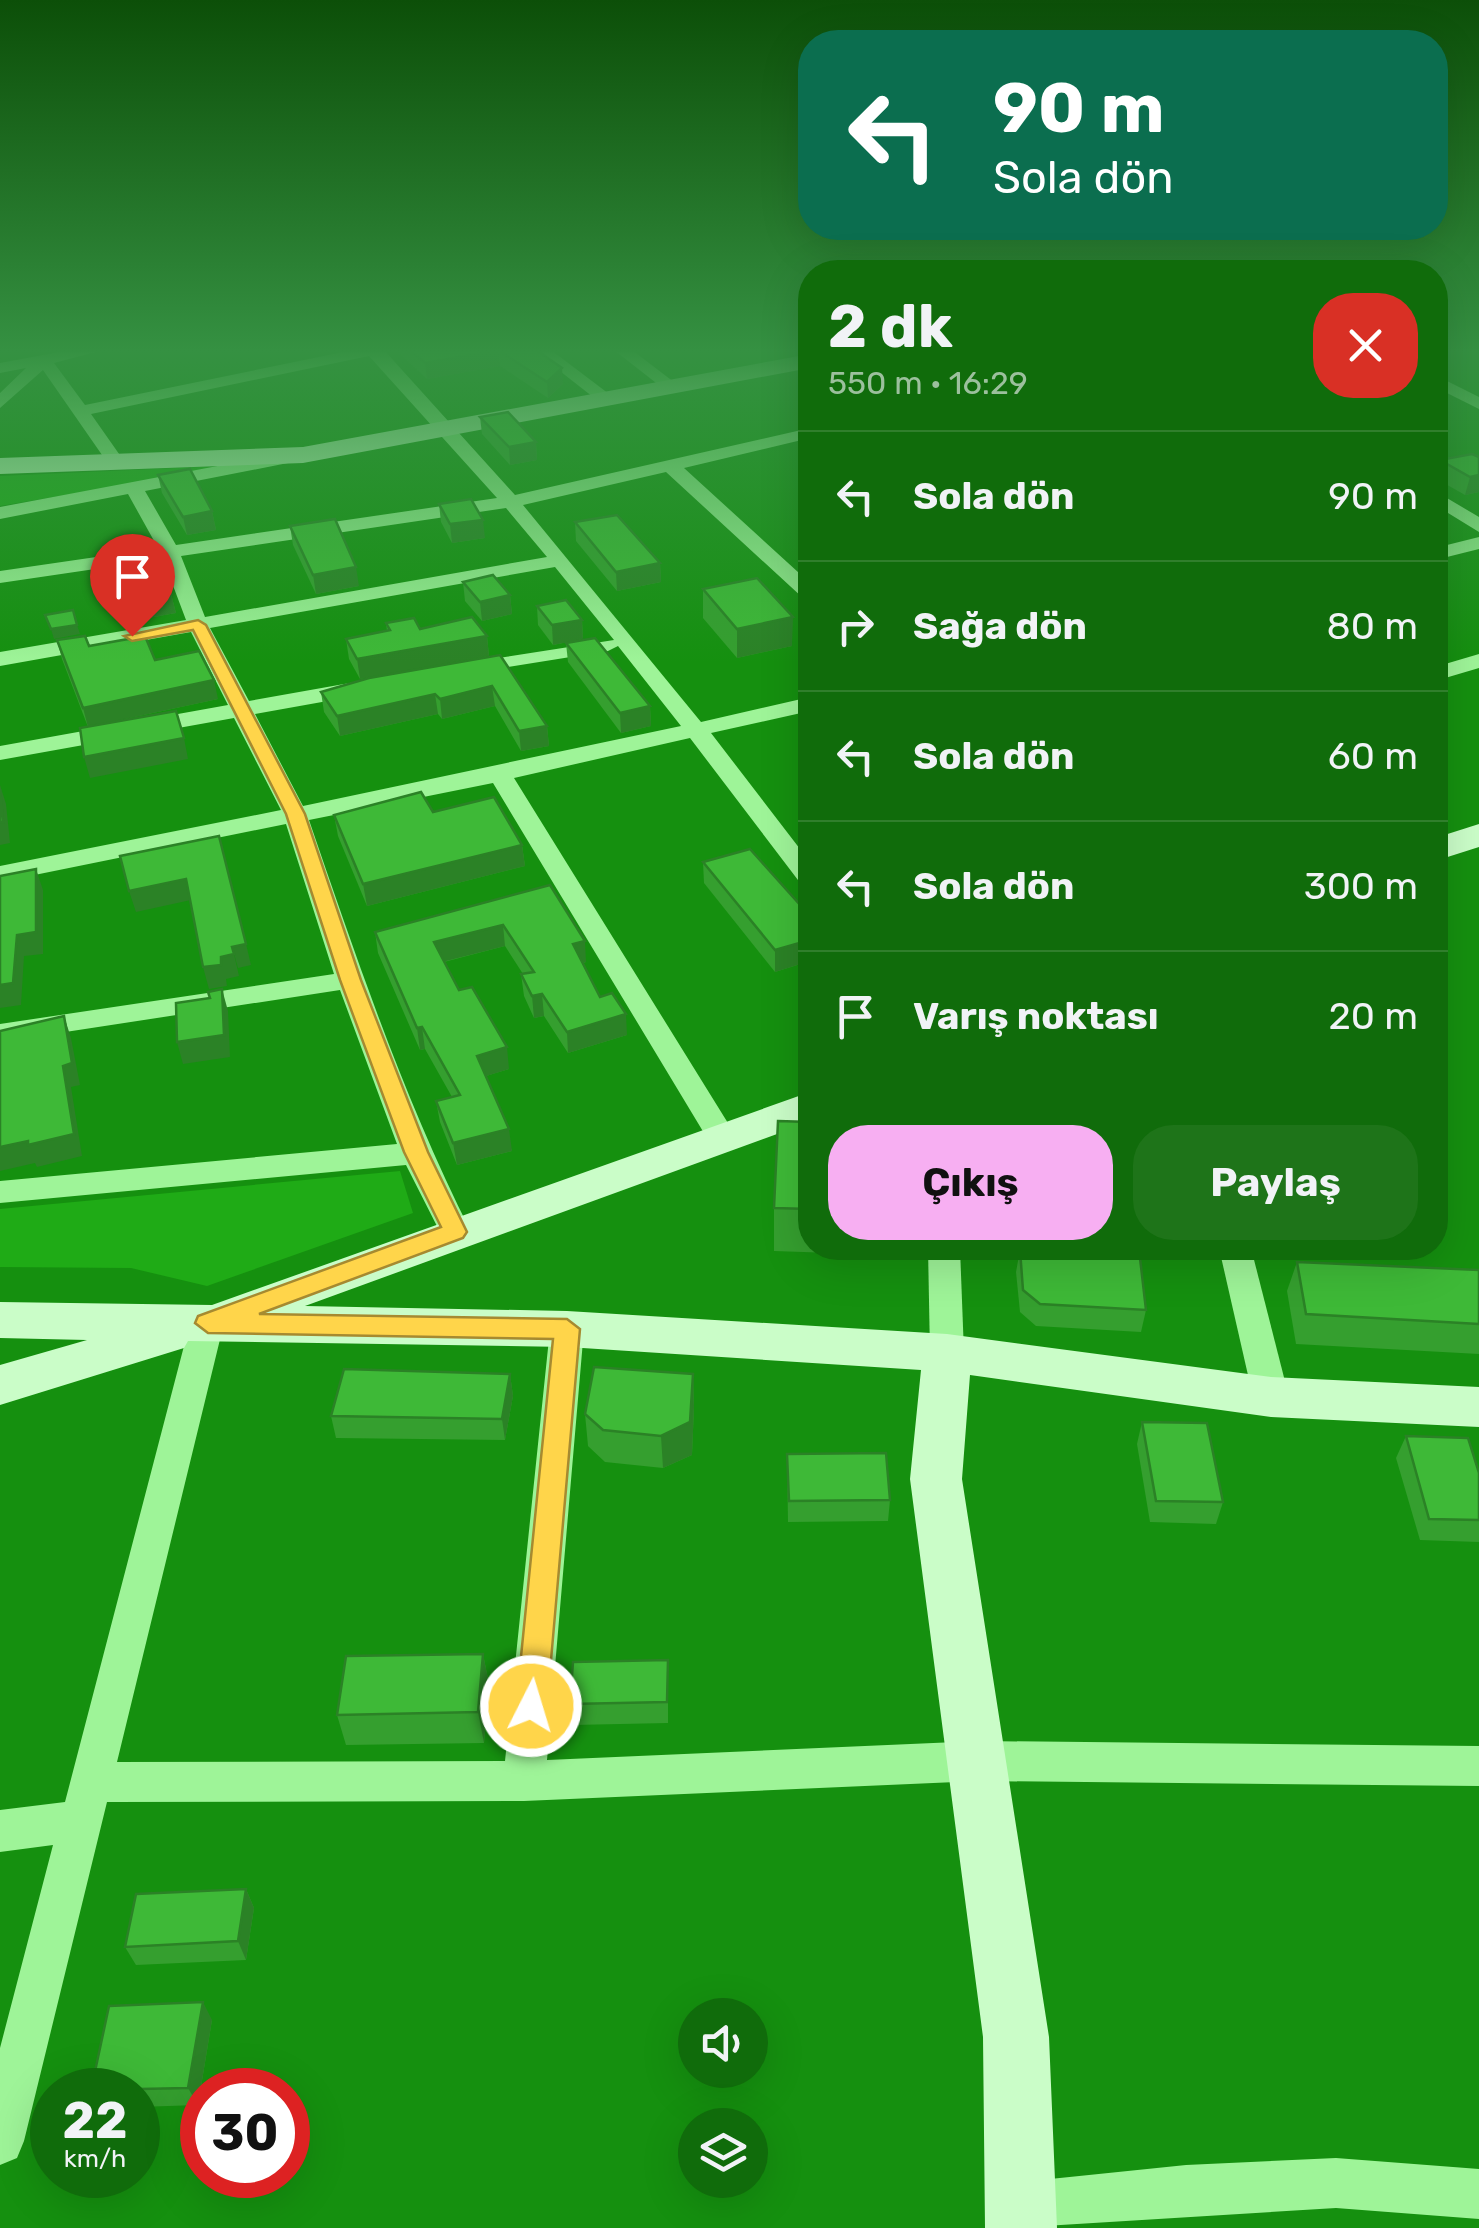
<!DOCTYPE html>
<html lang="tr">
<meta charset="utf-8">
<style>
body{margin:0;font-family:Rubik,sans-serif;background:#1e7419;color:#f1f3f6;height:100vh;display:flex;flex-direction:column;font-size:38px;white-space:nowrap}
*{box-sizing:border-box;margin:0}
p{font-size:32px;color:#9cc09d}
.icon{flex:none;width:55px;height:55px;fill:none;stroke:currentColor;stroke-width:2;stroke-linecap:round;stroke-linejoin:round}
.map{position:relative;flex:1;overflow:hidden}
.drawer{position:absolute;left:798px;top:260px;width:650px;height:1000px;display:flex;flex-direction:column;background:#106c0b;border-radius:40px;box-shadow:0 10px 40px #0002}
.drawer>*{flex:none}
.banner{position:absolute;left:798px;top:30px;width:650px;height:210px;border-radius:40px;box-shadow:0 10px 40px #0002;background:#0b6e4f;color:#fff;overflow:hidden}
.controls{position:absolute;left:678px;top:1998px;display:grid;gap:20px}
.controls a{display:grid;place-items:center;width:90px;height:90px;border-radius:50%;background:#106c0b;box-shadow:0 10px 40px #0002;font-size:50px}
.speed{position:absolute;left:30px;top:2068px;display:flex;gap:20px;font-size:50px;font-weight:700;text-align:center}
.speed>*{display:grid;place-content:center;width:130px;height:130px;border-radius:50%;background:#106c0b;box-shadow:0 10px 40px #0002;line-height:1}
.speed small{font-size:25px;font-weight:400}
.speed .limit{border:15px solid #d22;background:#fff;color:#111}
.pin{position:absolute;display:grid;place-items:center;width:85px;height:85px;color:#fff;margin:-102px -42px;border-radius:50% 50% 50% 0;rotate:-45deg;box-shadow:0 0 10px #0007}
.pin .icon{rotate:45deg}
.me{position:absolute;width:110px;margin:-55px;rotate:5deg;stroke-linejoin:round;filter:drop-shadow(0 0 8px #0008)}
.turn{display:flex;align-items:center;gap:35px;height:210px;padding:0 30px;font-size:45px}
.turn .icon{width:130px;height:130px;stroke-width:2.5}
.turn b{display:block;font-size:70px;line-height:85px}
.round{display:grid;place-items:center;flex:none;width:105px;height:105px;border-radius:40px;background:#1e7419}
.headline{display:flex;align-items:center;justify-content:space-between;height:170px;padding:0 30px}
h1{font-size:60px;font-weight:700;line-height:75px}
.primary-button{display:flex;gap:20px;margin-top:auto;padding:20px 30px}
.primary-button a{flex:1;height:115px;border-radius:40px;background:#f7aff2;color:#111;font-size:40px;font-weight:700;line-height:115px;text-align:center}
.primary-button a+a{background:#1e7419;color:#f1f3f6}
ul{padding:0;list-style:none}
li{display:flex;align-items:center;gap:30px;height:130px;padding:0 30px;border-top:2px solid #307f2c}
li div{flex:1}
li b{display:block;font-size:38px}
li em{font-style:normal}
.map>svg:first-child{display:block}
</style>
<div class="map">
<svg width="1479" height="2228" viewBox="0 0 1479 2228">
<rect width="100%" height="100%" fill="#15900f"/>
<g fill="#1fab16">
<polygon points="243,465 0,506 0,476"/>
<polygon points="400,1171 413,1213 207,1286 131,1268 0,1267 0,1209"/>
</g>
<g fill="none" stroke-linecap="round" stroke-linejoin="round">
<g fill="#9ef498" fill-rule="evenodd">
<path d="M70 350H103L54 363 85 405 353 350H384L515 495 810 428V438L684 468 810 583V600L803 598 666 472 523 505 701 722 810 697V711L711 733 810 862V887L801 884 690 738 514 778 736 1136 732 1143H710L493 783 309 820C357 960 404 1099 471 1232L466 1240H444L406 1165 0 1203V1181L397 1144 340 990 0 1042V1024L334 974 286 824 0 882V866L281 810 234 718 0 760V746L228 705 191 632 0 666V652L186 620 163 559 0 583V571L158 548 128 494 0 519V507L292 452 298 453V461L145 491 176 545 497 498 369 356 91 414 124 461 109 465 43 370 0 408V393L26 368 0 373V363ZM506 508 547 557 205 617 181 556ZM555 567 614 640 466 663 455 670 458 675 608 651 618 646 681 726 303 806 255 714 361 695 372 688 361 681 249 701 210 628Z"/>
<polygon points="533,350 551,350 617,400 602,404"/>
<polygon points="614,350 632,350 683,389 669,393"/>
<polygon points="1435,375 1479,397 1479,409 1435,387"/>
<polygon points="1435,491 1479,517 1479,532 1435,505"/>
<polygon points="1479,537 1479,549 1435,560 1435,548"/>
<polygon points="1479,654 1479,668 1435,681 1435,667"/>
<polygon points="928,1248 960,1248 964,1353 959,1362 947,1366 935,1362 930,1353"/>
<polygon points="1219,1248 1251,1248 1289,1397 1283,1407 1271,1411 1259,1407 1253,1397"/>
<polygon points="207,1310 219,1314 224,1323 117,1762 505,1761 550,1329 555,1320 567,1316 579,1320 584,1329 547,1760 979,1741 1479,1746 1479,1786 979,1781 524,1801 107,1802 24,2141 17,2158 0,2165 0,2048 53,1845 0,1852 0,1810 65,1802 190,1323 195,1314"/>
<polygon points="1336,2158 1479,2169 1479,2219 1336,2208 1012,2228 1003,2225 996,2207 1003,2189 1021,2182 1186,2165"/>
</g>
<g fill="#cafdc8" fill-rule="evenodd">
<polygon points="810,354 810,368 303,463 0,474 0,458 303,447"/>
<polygon points="1479,824 1479,847 1435,861 1435,838"/>
<polygon points="810,1092 810,1122 305,1306 567,1311 947,1334 1271,1377 1479,1387 1479,1427 1271,1417 970,1375 962,1479 1049,2037 1057,2228 985,2228 983,2037 910,1479 921,1370 567,1347 188,1341 184,1348 0,1405 0,1365 87,1340 0,1338 0,1302 212,1305"/>
</g>
</g>
<g fill="#359f2f">
<polygon points="398,350 536,350 563,384 548,398 500,366 427,379 399,353"/>
<polygon points="480,417 536,442 537,460 510,465 482,434"/>
<polygon points="1479,457 1479,492 1465,495 1435,478 1440,460"/>
<polygon points="158,475 212,511 216,530 187,535 162,493"/>
<polygon points="439,504 485,538 452,543 441,522"/>
<polygon points="575,522 660,563 661,582 617,591 576,541"/>
<polygon points="290,526 359,586 316,594 293,545"/>
<polygon points="134,579 171,594 176,613 148,618 139,598"/>
<polygon points="463,582 510,595 512,614 482,621 465,601"/>
<polygon points="703,589 792,646 737,658 703,618"/>
<polygon points="537,606 582,620 583,639 553,645 538,625"/>
<polygon points="386,623 420,629 487,636 489,656 360,679 349,659 346,639 387,631"/>
<polygon points="57,640 155,660 218,699 88,727 62,659"/>
<polygon points="566,643 650,706 651,726 621,733 568,662"/>
<polygon points="500,655 547,726 549,746 521,751 495,706 442,719 438,714 340,736 324,712 321,692"/>
<polygon points="433,812 522,845 525,866 367,906 338,836 334,815"/>
<polygon points="703,862 810,916 810,961 775,972 704,883"/>
<polygon points="550,885 586,962 583,963 600,997 627,1035 568,1053 544,1016 534,1018 524,996 521,974 523,974 505,946 444,962 459,990 509,1069 486,1076 512,1151 457,1165 440,1122 436,1101 452,1097 425,1049 420,1050 378,953 375,932"/>
<polygon points="810,1122 810,1248 861,1248 861,1254 774,1251 774,1208"/>
<polygon points="1140,1248 1200,1248 1199,1251 1141,1249"/>
<polygon points="1020,1250 1063,1256 1146,1310 1141,1332 1036,1326 1020,1312 1016,1272"/>
<polygon points="1297,1262 1479,1270 1479,1354 1296,1344 1287,1291"/>
<polygon points="510,1374 513,1396 505,1440 336,1438 331,1416"/>
<polygon points="693,1374 694,1407 692,1455 663,1468 605,1462 588,1446 585,1414"/>
<polygon points="1142,1422 1223,1502 1216,1524 1150,1522 1137,1444"/>
<polygon points="1406,1436 1479,1473 1479,1542 1420,1540 1396,1458"/>
<polygon points="787,1454 890,1500 888,1521 788,1522"/>
<polygon points="483,1654 489,1684 484,1743 346,1745 337,1715"/>
<polygon points="668,1660 668,1723 573,1725 570,1704"/>
<polygon points="246,1889 254,1908 246,1960 136,1965 125,1947"/>
<polygon points="212,2020 198,2105 138,2107 138,2090"/>
</g>
<g fill="#2b8226">
<polygon points="498,350 500,366 427,379 425,363"/>
<polygon points="562,368 563,384 548,398 547,382"/>
<polygon points="536,442 537,460 510,465 509,447"/>
<polygon points="1479,475 1479,492 1465,495 1470,477"/>
<polygon points="212,511 216,530 187,535 183,517"/>
<polygon points="483,520 485,538 452,543 450,524"/>
<polygon points="660,563 661,582 617,591 616,572"/>
<polygon points="356,567 359,586 316,594 313,575"/>
<polygon points="171,594 176,613 148,618 144,599"/>
<polygon points="510,595 512,614 482,621 480,602"/>
<polygon points="793,617 792,646 737,658 737,629"/>
<polygon points="582,620 583,639 553,645 552,625"/>
<polygon points="77,625 80,634 54,639 51,629"/>
<polygon points="487,636 489,656 360,679 357,659"/>
<polygon points="214,680 218,699 88,727 83,708"/>
<polygon points="492,686 495,706 442,719 440,699"/>
<polygon points="435,694 438,714 340,736 337,716"/>
<polygon points="650,706 651,726 621,733 620,713"/>
<polygon points="547,726 549,746 521,751 519,731"/>
<polygon points="184,738 188,759 90,778 84,757"/>
<polygon points="0,785 6,804 10,843 0,845"/>
<polygon points="522,845 525,866 367,906 363,884"/>
<polygon points="36,869 43,890 43,954 24,956 21,1005 0,1008 0,1011 0,985"/>
<polygon points="186,879 191,900 136,912 129,891"/>
<polygon points="503,925 505,946 438,963 434,942"/>
<polygon points="810,940 810,961 775,972 775,950"/>
<polygon points="585,941 586,962 574,966 573,944"/>
<polygon points="246,944 251,965 238,968 232,947"/>
<polygon points="234,954 239,976 226,979 227,986 209,989 203,967 221,957"/>
<polygon points="222,989 228,1011 230,1057 183,1064 177,1042"/>
<polygon points="542,994 544,1016 534,1018 532,996"/>
<polygon points="626,1014 627,1035 568,1053 567,1032"/>
<polygon points="64,1016 71,1038 80,1085 71,1087 82,1156 37,1167 35,1163 0,1171 0,1147 63,1066"/>
<polygon points="422,1027 425,1049 420,1050 417,1028"/>
<polygon points="507,1047 509,1069 480,1078 477,1056"/>
<polygon points="509,1129 512,1151 457,1165 453,1143"/>
<polygon points="510,1374 513,1396 505,1440 502,1419"/>
<polygon points="693,1374 694,1407 692,1455 663,1468 661,1436"/>
<polygon points="483,1654 489,1684 484,1743 478,1712"/>
<polygon points="246,1889 254,1908 246,1960 238,1941"/>
<polygon points="203,2002 212,2020 198,2105 188,2088"/>
</g>
<g fill="#3eb937" stroke="#2b8226" stroke-width="2.5">
<polygon points="410,350 536,350 562,368 547,382 498,350 425,363"/>
<polygon points="508,412 536,442 509,447 480,417"/>
<polygon points="1472,454 1479,457 1479,475 1470,477 1440,460"/>
<polygon points="190,469 212,511 183,517 158,475"/>
<polygon points="471,499 483,520 450,524 439,504"/>
<polygon points="617,515 660,563 616,572 575,522"/>
<polygon points="335,519 356,567 313,575 290,526"/>
<polygon points="161,574 171,594 144,599 134,579"/>
<polygon points="493,575 510,595 480,602 463,582"/>
<polygon points="757,578 793,617 737,629 703,589"/>
<polygon points="566,600 582,620 552,625 537,606"/>
<polygon points="73,610 77,625 51,629 45,615"/>
<polygon points="472,617 487,636 357,659 346,639 390,630 386,623 414,618 420,629"/>
<polygon points="85,636 89,646 145,636 155,660 199,651 214,680 83,708 57,640"/>
<polygon points="595,638 650,706 620,713 566,643"/>
<polygon points="500,655 547,726 519,731 492,686 440,699 435,694 337,716 321,692 369,678"/>
<polygon points="176,711 184,738 84,757 80,728"/>
<polygon points="0,789 3,822 0,822"/>
<polygon points="421,792 433,812 494,797 522,845 363,884 334,815"/>
<polygon points="219,836 246,944 232,947 234,954 221,957 221,965 203,967 186,879 129,891 120,856"/>
<polygon points="750,849 810,916 810,940 775,950 703,862"/>
<polygon points="36,869 36,932 17,935 13,983 0,985 0,876"/>
<polygon points="550,885 585,941 573,944 600,997 612,993 626,1014 567,1032 542,994 532,996 521,974 534,972 503,925 434,942 459,990 472,987 507,1047 477,1056 509,1129 453,1143 436,1101 460,1095 422,1027 417,1028 375,932"/>
<polygon points="222,989 224,1035 177,1042 176,1003 210,998 208,992"/>
<polygon points="64,1016 72,1063 63,1066 74,1134 28,1145 28,1141 0,1147 0,1031"/>
<polygon points="778,1121 810,1122 810,1209 774,1208"/>
<polygon points="1062,1248 1063,1256 1140,1258 1146,1310 1040,1304 1023,1290 1020,1250"/>
<polygon points="1297,1262 1479,1270 1479,1324 1306,1314"/>
<polygon points="594,1367 693,1374 690,1422 661,1436 603,1430 585,1414"/>
<polygon points="344,1369 510,1374 502,1419 331,1416"/>
<polygon points="1142,1422 1207,1423 1223,1502 1156,1501"/>
<polygon points="1406,1436 1468,1438 1479,1473 1479,1520 1429,1519"/>
<polygon points="886,1453 890,1500 789,1501 787,1454"/>
<polygon points="483,1654 478,1712 337,1715 346,1656"/>
<polygon points="668,1660 667,1702 570,1704 573,1662"/>
<polygon points="246,1889 238,1941 125,1947 136,1894"/>
<polygon points="203,2002 188,2088 91,2090 109,2006"/>
</g>
<linearGradient id="sky" x2="0" y2="1"><stop stop-color="#0c4f08"/><stop offset="0.53" stop-color="#359142"/><stop offset="1" stop-color="#359142" stop-opacity="0"/></linearGradient>
<rect width="1479" height="662" fill="url(#sky)"/>
<polygon fill="#ffd54a" stroke="#a68a30" stroke-width="2.5" points="198,620 206,625 305,814 361,980 428,1152 467,1232 463,1238 259,1314 567,1319 580,1329 547,1706 542,1716 531,1720 520,1716 516,1706 553,1339 208,1333 195,1323 198,1316 441,1227 404,1152 340,980 286,814 193,630 132,641 124,636"/>
</svg>
<div class="controls">
<a><svg class="icon" aria-label="sound" viewBox="0 0 24 24"><path d="M4 9h4l5-4v14l-5-4H4zM17 9q2 3 0 6"/></svg></a>
<a><svg class="icon" aria-label="layers" viewBox="0 0 24 24"><path d="M12 4l9 5-9 5-9-5zM3 14l9 5 9-5"/></svg></a>
</div>
<div class="speed"><div>22<small>km/h</small></div><div class="limit">30</div></div>
<div class="pin" style="left:132px;top:636px;background:#d93025"><svg class="icon" aria-label="arrive" viewBox="0 0 24 24"><path d="M6 21V4h12l-3 4 3 4H6"/></svg></div>
<svg class="me" style="left:531px;top:1706px" viewBox="-20 -20 40 40"><circle r="17" fill="#ffd54a" stroke="#fff" stroke-width="3"/><path d="M0-11L8 9 0 5-8 9z" fill="#fff"/></svg>
<div class="banner">
<div class="turn"><svg class="icon" aria-label="left" viewBox="0 0 24 24"><path d="M17 20v-9H6M10 6l-5 5 5 5"/></svg><div><b>90 m</b>Sola dön</div></div>
</div>
<section class="drawer">
<div class="headline"><div><h1>2 dk</h1><p>550 m · 16:29</p></div><a class="round" style="background:#d93025;color:#fff"><svg class="icon" aria-label="close" viewBox="0 0 24 24"><path d="M6 6l12 12M18 6L6 18"/></svg></a></div>
<ul>
<li><svg class="icon" aria-label="left" viewBox="0 0 24 24"><path d="M17 20v-9H6M10 6l-5 5 5 5"/></svg><div><b>Sola dön</b></div><em>90 m</em></li>
<li><svg class="icon" aria-label="right" viewBox="0 0 24 24"><path d="M7 20v-9h11M14 6l5 5-5 5"/></svg><div><b>Sağa dön</b></div><em>80 m</em></li>
<li><svg class="icon" aria-label="left" viewBox="0 0 24 24"><path d="M17 20v-9H6M10 6l-5 5 5 5"/></svg><div><b>Sola dön</b></div><em>60 m</em></li>
<li><svg class="icon" aria-label="left" viewBox="0 0 24 24"><path d="M17 20v-9H6M10 6l-5 5 5 5"/></svg><div><b>Sola dön</b></div><em>300 m</em></li>
<li><svg class="icon" aria-label="arrive" viewBox="0 0 24 24"><path d="M6 21V4h12l-3 4 3 4H6"/></svg><div><b>Varış noktası</b></div><em>20 m</em></li>
</ul>
<div class="primary-button"><a>Çıkış</a><a>Paylaş</a></div>
</section>
</div>
